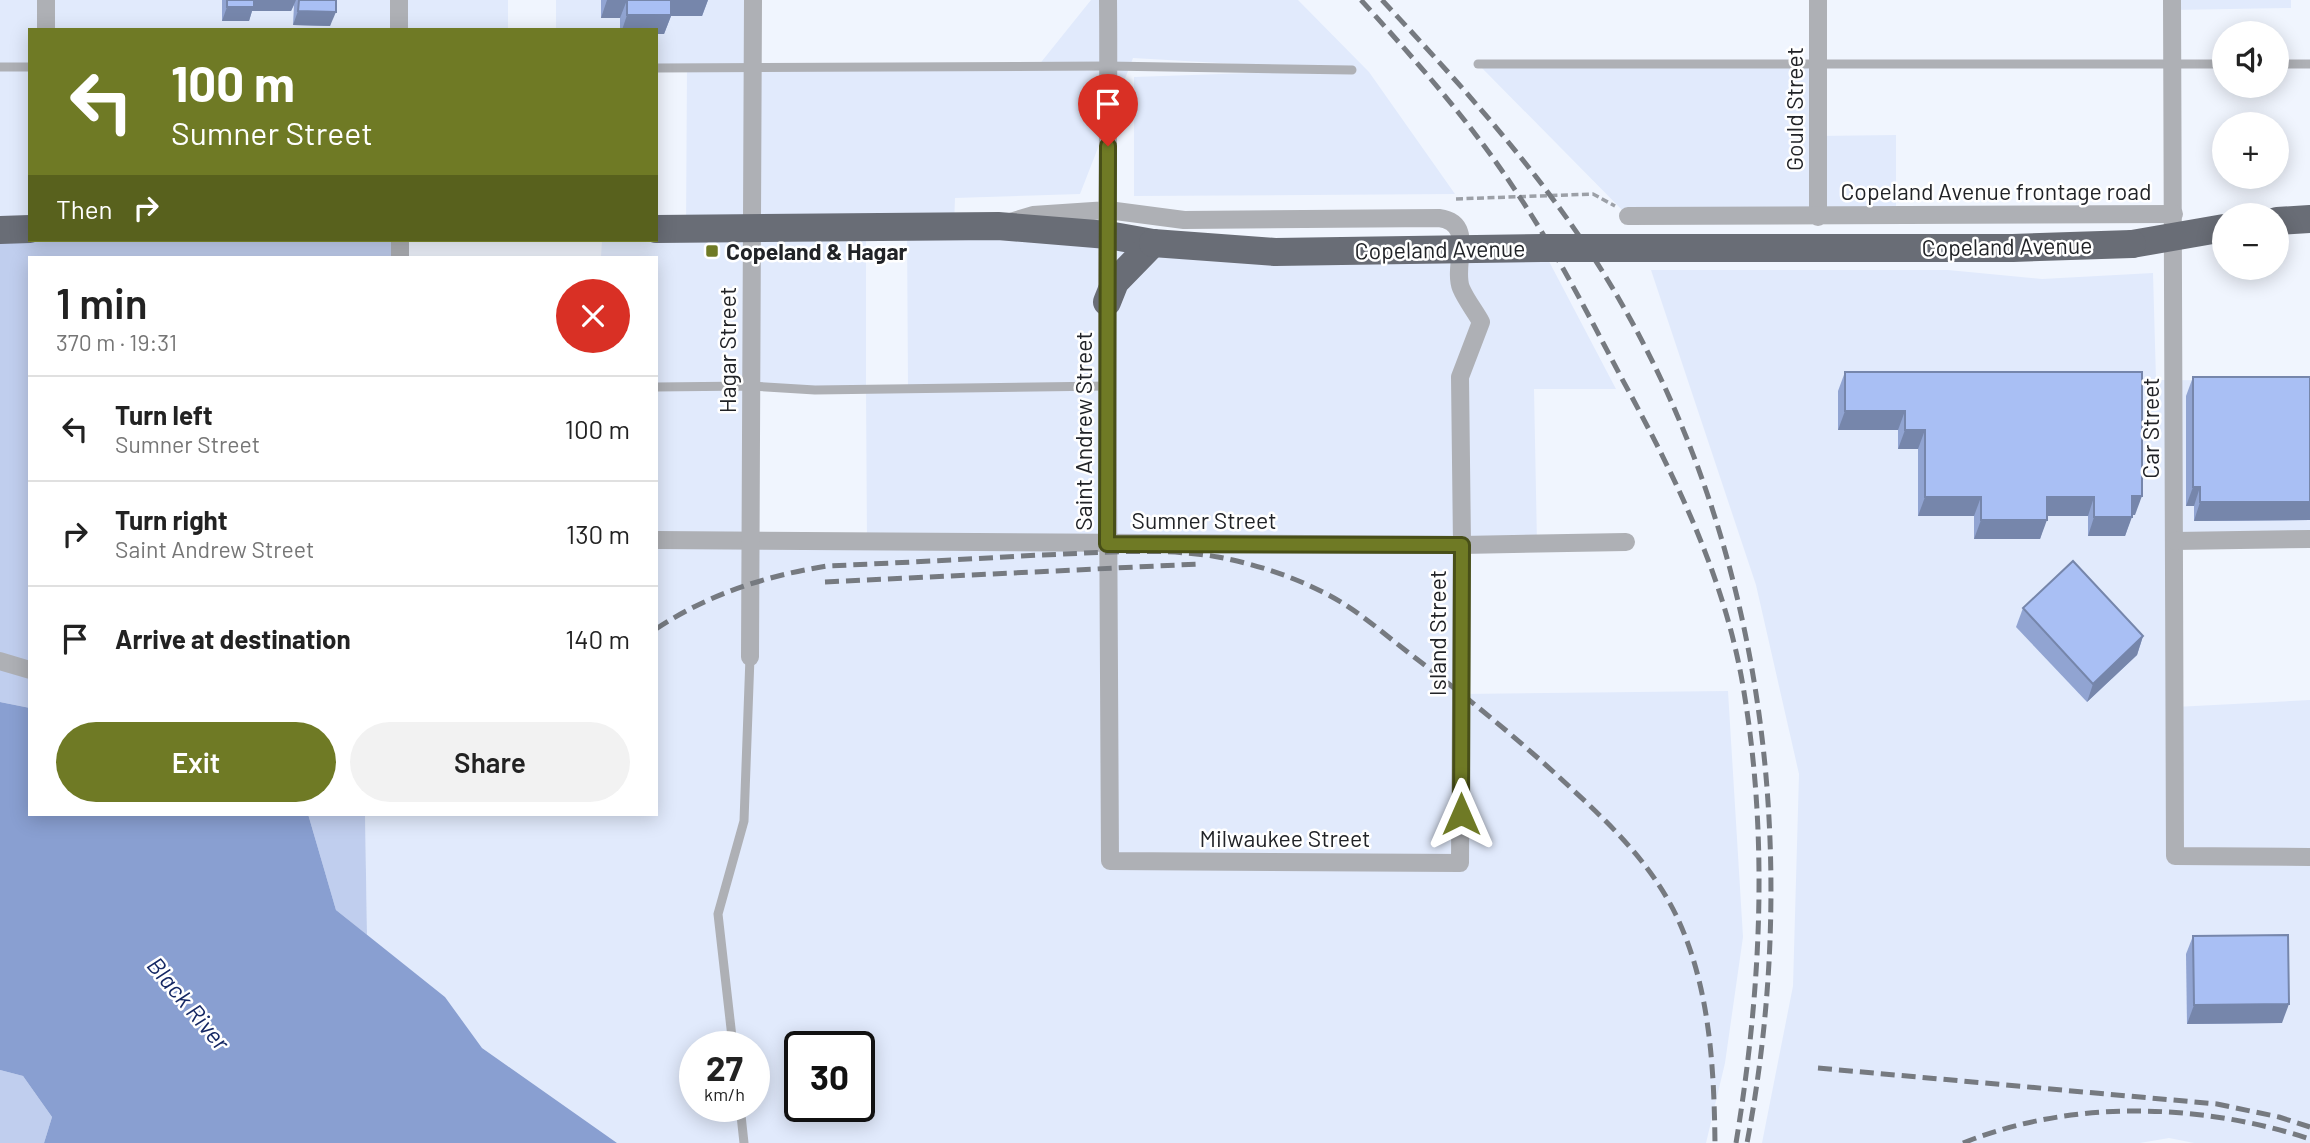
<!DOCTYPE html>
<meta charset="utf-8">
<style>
body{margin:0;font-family:Barlow,sans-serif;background:#f2f2f2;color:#222;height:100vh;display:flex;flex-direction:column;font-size:26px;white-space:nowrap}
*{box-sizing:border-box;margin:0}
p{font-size:23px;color:#767676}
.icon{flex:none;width:38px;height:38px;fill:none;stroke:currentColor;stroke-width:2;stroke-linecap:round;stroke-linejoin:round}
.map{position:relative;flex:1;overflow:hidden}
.side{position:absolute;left:28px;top:256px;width:630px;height:560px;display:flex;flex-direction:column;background:#fff;border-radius:0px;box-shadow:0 4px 18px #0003}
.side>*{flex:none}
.banner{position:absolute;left:28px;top:28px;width:630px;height:214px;border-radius:0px;box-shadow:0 4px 18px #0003;background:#6f7a25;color:#fff;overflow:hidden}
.fabs{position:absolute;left:2212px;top:21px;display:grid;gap:14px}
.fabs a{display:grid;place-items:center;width:77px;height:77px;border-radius:50%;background:#fff;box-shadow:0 4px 18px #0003;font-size:35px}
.speed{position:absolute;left:679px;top:1031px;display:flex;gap:14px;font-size:35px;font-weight:700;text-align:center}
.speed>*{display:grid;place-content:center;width:91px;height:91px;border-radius:50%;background:#fff;box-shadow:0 4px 18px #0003;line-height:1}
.speed small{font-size:18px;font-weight:400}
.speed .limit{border:4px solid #111;border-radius:10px;background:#fff;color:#111}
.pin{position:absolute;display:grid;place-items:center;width:60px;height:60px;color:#fff;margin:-72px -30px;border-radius:50% 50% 50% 0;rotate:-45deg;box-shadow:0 0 7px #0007}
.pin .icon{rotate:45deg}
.me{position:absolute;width:77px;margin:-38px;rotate:0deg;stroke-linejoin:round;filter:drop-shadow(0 0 5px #0008)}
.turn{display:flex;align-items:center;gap:24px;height:147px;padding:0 28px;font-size:32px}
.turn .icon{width:91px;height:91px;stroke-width:2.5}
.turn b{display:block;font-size:49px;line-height:60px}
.then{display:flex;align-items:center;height:66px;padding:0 28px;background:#0003;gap:14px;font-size:26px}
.round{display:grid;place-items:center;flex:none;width:74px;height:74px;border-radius:37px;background:#f2f2f2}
.headline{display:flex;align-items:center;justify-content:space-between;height:119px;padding:0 28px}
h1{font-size:42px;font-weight:600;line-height:52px}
.action{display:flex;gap:14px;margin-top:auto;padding:14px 28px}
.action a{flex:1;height:80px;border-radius:42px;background:#6f7a25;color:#fff;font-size:28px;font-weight:600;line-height:80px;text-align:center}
.action a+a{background:#f2f2f2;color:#222}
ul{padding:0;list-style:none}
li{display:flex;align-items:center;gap:21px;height:105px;padding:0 28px;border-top:2px solid #e0e0e0}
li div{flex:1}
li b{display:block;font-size:26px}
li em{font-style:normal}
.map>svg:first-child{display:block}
</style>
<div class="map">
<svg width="2310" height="1143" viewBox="0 0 2310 1143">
<rect width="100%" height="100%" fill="#f0f5fe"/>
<g fill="#e1eafc" fill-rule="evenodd">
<polygon points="0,0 508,0 508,30 30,30 30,229 0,230"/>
<path d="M556 0H753L752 67 1038 66 1091 0H1298L1369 72 1455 194 1134 196V77L1339 70 1133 58 1080 194 955 198 954 226 1108 235 1542 248 1616 389H1534L1537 544 1462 545V694L1728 691 1743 937 1725 1063 1706 1143H617L482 1048 445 997 367 935 365 814H656V257H601L602 240H656L686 229 687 68H656V30H556ZM907 227 908 388H866V228ZM751 386 866 389 867 542 751 541ZM695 1046H754V1106H695ZM800 1046H859V1106H800Z"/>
<polygon points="2172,0 2291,0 2291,8 2172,10"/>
<polygon points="1818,63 1818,136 1896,135 1896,216 1628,216 1478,64"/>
<polygon points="1651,270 1948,270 2042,279 2153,273 2156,380 2310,381 2310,539 2176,541 2175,707 2310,700 2310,1143 2194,1143 2169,1138 2140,1143 1762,1143 1793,986 1799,774 1756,585"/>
</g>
<g fill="#c0ceee">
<polygon points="0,230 30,240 400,240 400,257 30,257 30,708 0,702"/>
<polygon points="308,814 365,814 367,935 336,910"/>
<polygon points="0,1070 23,1076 52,1117 44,1143 0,1143"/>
</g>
<polygon fill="#899fd1" points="0,702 30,708 30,814 308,814 336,910 445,997 482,1048 617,1143 44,1143 52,1117 23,1076 0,1070"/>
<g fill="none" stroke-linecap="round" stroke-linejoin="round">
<polyline stroke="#9ca0a7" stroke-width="3.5" stroke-dasharray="7 3.5" stroke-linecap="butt" points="1456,199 1593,194 1615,206"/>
<g stroke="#aeb0b5" stroke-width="9">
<polyline points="1478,64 2224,64"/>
<polyline points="2277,64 2310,64"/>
<polyline points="0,67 30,67"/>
<polyline points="656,68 1108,66 1352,70"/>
<polyline points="656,387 751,386 815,390 1108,386"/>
<polyline points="733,1046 718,914 744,821 750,657"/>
<polyline points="740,1106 744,1143"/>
</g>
<g stroke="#aeb0b5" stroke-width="18">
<polyline points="46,0 46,30"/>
<polyline points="399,0 399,30"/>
<polyline points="1818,0 1818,217"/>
<polyline points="2172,0 2175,856 2310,857"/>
<polyline points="1628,216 2174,214"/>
<path d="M1010 222 1033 215 1108 210 1184 220 1439 218C1477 223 1452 265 1461 288 1466 300 1475 311 1481 322L1460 377 1462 545 1460 863 1110 861C1109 675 1107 488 1107 301 1107 201 1109 100 1108 0"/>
<polyline points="400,240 400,257"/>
<polyline points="656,540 1462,545 1626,542"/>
<polyline points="2175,541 2310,539"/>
<polyline points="750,657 753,0"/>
<polyline points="0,661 30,670"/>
</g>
<g stroke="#696d76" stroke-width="28">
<polyline points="2277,221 2310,219"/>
<polyline points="656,229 998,226 1108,235 1153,243"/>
<polyline points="0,230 30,229"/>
<polyline points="2132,244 2224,228"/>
<polyline points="1107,302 1115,282 1153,243"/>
</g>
<g stroke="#767a80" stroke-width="5" stroke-dasharray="14 7" stroke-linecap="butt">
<path d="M1361 0C1418 63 1473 125 1519 196 1557 253 1589 316 1621 377 1674 474 1724 575 1743 686 1769 838 1761 991 1736 1143"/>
<path d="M1382 0C1462 86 1542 174 1604 274 1763 531 1803 848 1747 1143"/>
<polyline points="825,582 1199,564"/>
<path d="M656 629C709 594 765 576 827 566 898 563 969 559 1041 555 1096 553 1163 547 1218 557 1261 565 1307 581 1344 604 1371 621 1396 644 1422 663 1474 703 1524 744 1572 789 1613 827 1651 864 1676 915 1710 986 1714 1067 1715 1143"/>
<polyline points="1818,1068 2217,1104 2279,1117 2310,1127"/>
<path d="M1963 1143C2072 1099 2200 1103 2310 1139"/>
</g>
<polyline stroke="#696d76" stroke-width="28" points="1153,243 1275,252 1542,248 2013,248 2132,244"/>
</g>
<g fill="#91a4d2">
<polygon points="222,0 336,0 330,26 293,25 294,5 291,11 252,11 249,21 222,21"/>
<polygon points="601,0 708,0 702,16 671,16 664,34 656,30 620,30 620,18 601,18"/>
<polygon points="1845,372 2135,515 2132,515 2125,536 2088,536 2088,516 2047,516 2040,539 1974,539 1974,516 1918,516 1918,449 1898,449 1898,430 1838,430 1838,391"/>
<polygon points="2193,377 2310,377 2310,520 2194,521 2194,506 2186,506 2186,396"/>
<polygon points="2023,608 2143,636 2137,655 2087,702 2016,627"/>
<polygon points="2193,936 2282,1023 2187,1024 2186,954"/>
</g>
<g fill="#7686ab">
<polygon points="253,0 296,0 291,11 252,11 249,21 222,21 227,7"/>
<polygon points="607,0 627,0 620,18 601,18"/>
<polygon points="671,0 708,0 702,16 671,16 664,34 656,34 656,30 622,30 627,15"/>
<polygon points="298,11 336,12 330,26 293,25"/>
<polygon points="1845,411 1905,411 1898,430 1838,430"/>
<polygon points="1905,430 1925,430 1918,449 1898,449"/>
<polygon points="2193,487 2200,487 2194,506 2186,506"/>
<polygon points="2132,496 2142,496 2135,515 2125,515"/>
<polygon points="1925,497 1981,497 1974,516 1918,516"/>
<polygon points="2047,497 2094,497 2088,516 2040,516"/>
<polygon points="2200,502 2310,502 2310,520 2194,521"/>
<polygon points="2094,517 2132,517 2125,536 2088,536"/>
<polygon points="1981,520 2047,520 2040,539 1974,539"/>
<polygon points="2143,636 2137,655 2087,702 2093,684"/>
<polygon points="2289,1004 2282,1023 2187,1024 2194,1005"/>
</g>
<g fill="#a9bff4" stroke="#7686ab" stroke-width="2">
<rect x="227" y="0" width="27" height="7"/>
<polygon points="299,0 336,0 336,12 298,11"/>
<rect x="627" y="0" width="44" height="15"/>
<polygon points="1845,372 2142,372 2142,496 2132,496 2132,517 2094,517 2094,497 2047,497 2047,520 1981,520 1981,497 1925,497 1925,430 1905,430 1905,411 1845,411"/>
<polygon points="2193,377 2310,377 2310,502 2200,502 2200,487 2193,487"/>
<polygon points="2073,561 2143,636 2093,684 2023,608"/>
<polygon points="2288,935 2289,1004 2194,1005 2193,936"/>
</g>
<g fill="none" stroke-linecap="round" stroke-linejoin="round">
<g stroke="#484f18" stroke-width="18">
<polyline id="route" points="1108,146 1107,544 1462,545 1461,814"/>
</g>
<use href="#route" stroke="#6f7a25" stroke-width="12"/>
</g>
<rect fill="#6f7a25" stroke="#fff" stroke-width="2.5" x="705" y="244" width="14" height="14" rx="3.5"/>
<g text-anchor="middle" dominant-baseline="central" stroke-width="5" stroke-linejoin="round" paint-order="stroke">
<g font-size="23" fill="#212327" stroke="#fff">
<text transform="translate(1794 109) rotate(-90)">Gould Street</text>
<text x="1996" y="191">Copeland Avenue frontage road</text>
<text transform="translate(2007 246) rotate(-1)">Copeland Avenue</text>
<text transform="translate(1440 249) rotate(-1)">Copeland Avenue</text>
<text transform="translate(727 350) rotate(-90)">Hagar Street</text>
<text transform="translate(2150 428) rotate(-90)">Car Street</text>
<text transform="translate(1083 431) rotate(-90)">Saint Andrew Street</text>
<text x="1204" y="520">Sumner Street</text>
<text transform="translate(1437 633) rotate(-90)">Island Street</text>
<text x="1285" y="838">Milwaukee Street</text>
</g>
<g font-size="23" font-weight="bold" fill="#212327" stroke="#fff" text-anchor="start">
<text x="726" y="251">Copeland &amp; Hagar</text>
</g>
<g font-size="24" font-style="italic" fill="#152864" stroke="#fff">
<text transform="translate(189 1003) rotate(50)">Black River</text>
</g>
</g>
</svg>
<div class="fabs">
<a><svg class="icon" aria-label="sound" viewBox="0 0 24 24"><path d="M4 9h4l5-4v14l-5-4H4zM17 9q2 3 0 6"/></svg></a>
<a>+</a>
<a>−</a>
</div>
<div class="speed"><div>27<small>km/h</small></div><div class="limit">30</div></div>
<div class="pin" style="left:1108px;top:146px;background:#d93025"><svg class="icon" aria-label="arrive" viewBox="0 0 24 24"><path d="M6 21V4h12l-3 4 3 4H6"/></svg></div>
<svg class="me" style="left:1461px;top:814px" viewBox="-20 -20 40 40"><path d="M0-17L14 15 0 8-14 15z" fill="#6f7a25" stroke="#fff" stroke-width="4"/></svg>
<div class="banner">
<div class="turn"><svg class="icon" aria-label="left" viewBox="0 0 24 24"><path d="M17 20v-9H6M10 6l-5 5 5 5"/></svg><div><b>100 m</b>Sumner Street</div></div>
<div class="then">Then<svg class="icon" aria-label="right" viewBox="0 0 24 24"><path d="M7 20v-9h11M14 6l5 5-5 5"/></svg></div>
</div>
<section class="side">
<div class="headline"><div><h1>1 min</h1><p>370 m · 19:31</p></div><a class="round" style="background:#d93025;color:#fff"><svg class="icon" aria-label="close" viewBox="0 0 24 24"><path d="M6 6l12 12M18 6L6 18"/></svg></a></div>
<ul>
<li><svg class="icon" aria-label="left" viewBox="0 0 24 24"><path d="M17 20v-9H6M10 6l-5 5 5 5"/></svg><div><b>Turn left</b><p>Sumner Street</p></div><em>100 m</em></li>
<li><svg class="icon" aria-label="right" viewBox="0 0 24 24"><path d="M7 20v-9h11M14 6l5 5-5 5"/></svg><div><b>Turn right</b><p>Saint Andrew Street</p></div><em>130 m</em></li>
<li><svg class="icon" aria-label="arrive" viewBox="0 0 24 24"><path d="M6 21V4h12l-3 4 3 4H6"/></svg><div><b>Arrive at destination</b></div><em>140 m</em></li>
</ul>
<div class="action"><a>Exit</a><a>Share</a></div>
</section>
</div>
